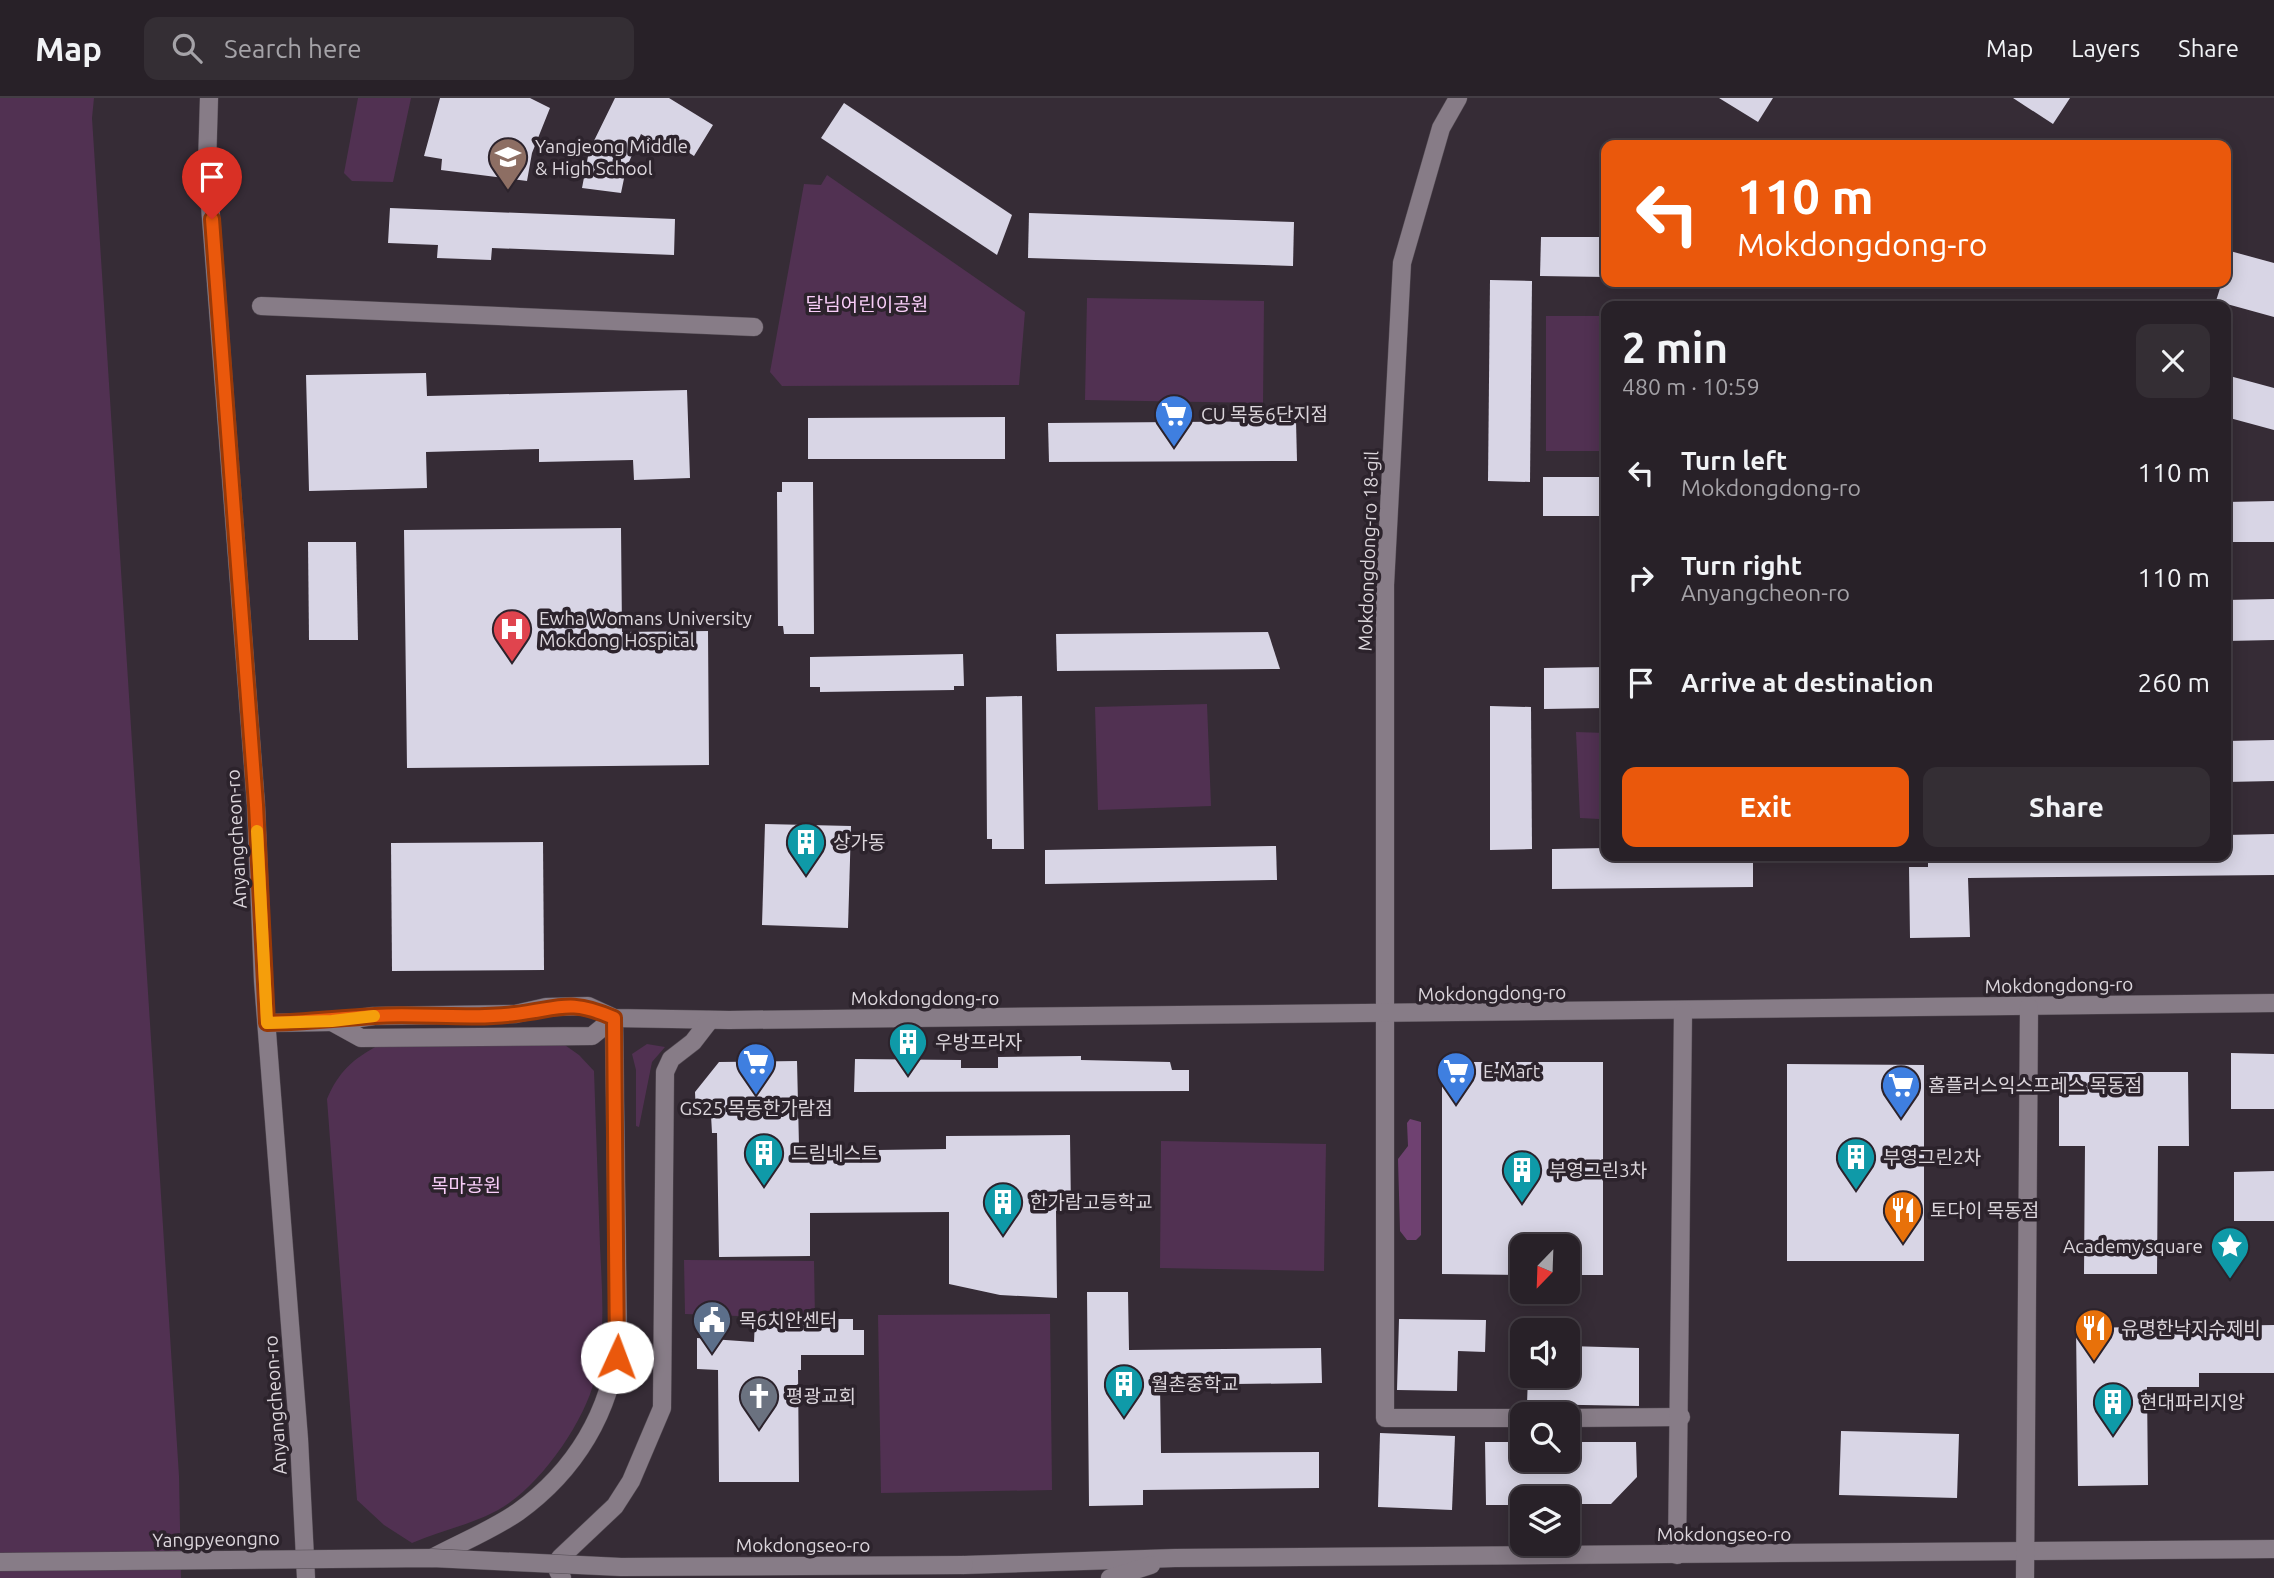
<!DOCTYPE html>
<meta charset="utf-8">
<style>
body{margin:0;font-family:Ubuntu,"Noto Sans KR",sans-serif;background:#342e34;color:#f1f3f6;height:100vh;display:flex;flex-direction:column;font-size:26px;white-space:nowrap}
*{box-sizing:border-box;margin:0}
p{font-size:23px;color:#a5a3a8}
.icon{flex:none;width:38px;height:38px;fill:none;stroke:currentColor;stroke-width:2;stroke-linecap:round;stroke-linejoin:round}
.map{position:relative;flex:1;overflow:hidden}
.side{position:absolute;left:1601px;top:203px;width:630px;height:560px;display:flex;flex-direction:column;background:#282128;border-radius:14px;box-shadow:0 4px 18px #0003,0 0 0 2px #443e45}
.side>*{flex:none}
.banner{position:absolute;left:1601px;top:42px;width:630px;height:147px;border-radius:14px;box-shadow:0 4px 18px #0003,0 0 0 2px #443e45;background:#ea580c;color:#fff;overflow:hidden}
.needle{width:46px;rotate:203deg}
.tools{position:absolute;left:1510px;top:1136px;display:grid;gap:14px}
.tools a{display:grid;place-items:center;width:70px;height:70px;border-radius:14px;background:#282128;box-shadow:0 4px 18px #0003,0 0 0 2px #443e45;font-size:35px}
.pin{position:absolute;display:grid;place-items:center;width:60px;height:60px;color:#fff;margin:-72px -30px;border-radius:50% 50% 50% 0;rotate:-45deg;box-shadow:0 0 7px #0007}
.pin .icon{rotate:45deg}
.me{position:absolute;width:77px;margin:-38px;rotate:2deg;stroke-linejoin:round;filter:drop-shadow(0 0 5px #0008)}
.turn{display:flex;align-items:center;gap:24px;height:147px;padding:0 21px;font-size:32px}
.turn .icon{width:91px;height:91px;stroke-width:2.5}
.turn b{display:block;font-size:49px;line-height:60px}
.round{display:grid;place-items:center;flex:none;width:74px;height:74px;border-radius:14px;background:#342e34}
.headline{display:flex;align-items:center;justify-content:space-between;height:119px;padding:0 21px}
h1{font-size:42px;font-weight:700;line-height:52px}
.action{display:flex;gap:14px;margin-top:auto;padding:14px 21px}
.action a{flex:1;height:80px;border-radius:14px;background:#ea580c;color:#fff;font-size:28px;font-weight:700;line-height:80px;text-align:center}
.action a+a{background:#342e34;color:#f1f3f6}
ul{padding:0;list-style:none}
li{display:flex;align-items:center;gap:21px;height:105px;padding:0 21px}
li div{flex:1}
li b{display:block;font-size:26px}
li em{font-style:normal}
header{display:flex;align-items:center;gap:42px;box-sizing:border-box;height:98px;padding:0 35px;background:#282128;border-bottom:2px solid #443e45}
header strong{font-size:33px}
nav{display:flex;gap:38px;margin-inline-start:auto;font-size:24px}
.search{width:490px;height:63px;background:#342e34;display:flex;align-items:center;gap:18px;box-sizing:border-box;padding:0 24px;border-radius:14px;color:#a5a3a8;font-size:26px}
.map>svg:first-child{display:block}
</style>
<header>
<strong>Map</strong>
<div class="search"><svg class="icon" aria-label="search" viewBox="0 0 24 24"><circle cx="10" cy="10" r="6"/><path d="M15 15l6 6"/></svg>Search here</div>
<nav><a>Map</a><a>Layers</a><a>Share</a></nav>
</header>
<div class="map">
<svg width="2274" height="1480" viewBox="0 0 2274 1480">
<rect width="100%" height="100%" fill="#362c36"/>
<g fill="#513152">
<polygon points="0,0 94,0 92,20 179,1378 181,1480 0,1480"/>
<polygon points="358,0 411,0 393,84 352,83 344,75"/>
<polygon points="827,77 1025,214 1019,287 782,288 770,274 804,86 821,87"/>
<polygon points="1087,200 1264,203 1263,305 1085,302"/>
<rect x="1546" y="218" width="60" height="135"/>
<polygon points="1207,606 1211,708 1098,712 1095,609"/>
<polygon points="1576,634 1606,635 1606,717 1599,721 1580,720"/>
<path d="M562 945 579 957 594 973C596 1031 598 1090 600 1148 602 1192 606 1236 595 1280 585 1322 545 1380 509 1405 481 1425 444 1431 412 1445L384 1427 357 1402 327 1001C339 973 353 961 379 947Z"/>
<polygon points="647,946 665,949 652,964 639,1029 636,1028 636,972 632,956"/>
<polygon points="1161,1043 1326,1046 1324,1173 1160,1170"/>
<polygon points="684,1162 814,1163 815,1221 685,1216"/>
<polygon points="1050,1216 1052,1392 881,1395 878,1217"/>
</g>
<polygon fill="#6f4171" points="1410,1021 1421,1024 1421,1137 1416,1142 1407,1142 1400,1133 1398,1061 1408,1048 1407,1025"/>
<g fill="#d8d5e5">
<polygon points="440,0 530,0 550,10 532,55 527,83 441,72 442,61 424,58"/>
<polygon points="615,0 669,0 713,27 694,58 671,43 666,51 641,36 626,71 621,95 582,90 589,53"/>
<polygon points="1719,0 1773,0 1758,24"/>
<polygon points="2013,0 2070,0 2053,26"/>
<polygon points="844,5 1012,117 997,157 821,40"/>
<polygon points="390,110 675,121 674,157 492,150 491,162 437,160 438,147 388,145"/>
<polygon points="1029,115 1294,124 1293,168 1028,160"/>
<polygon points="1541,139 1606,139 1606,179 1540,178"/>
<polygon points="2230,153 2274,165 2274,219 2216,203 2222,184 2226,184"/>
<polygon points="1490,182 1532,183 1530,384 1488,383"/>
<polygon points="426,275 427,298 687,292 690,380 634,382 633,362 539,364 539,351 426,354 427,390 309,393 306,277"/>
<polygon points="2226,277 2274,290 2274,332 2226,319"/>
<polygon points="1005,319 1005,361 808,361 808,320"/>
<polygon points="1296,323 1297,363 1049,364 1048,325"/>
<rect x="1543" y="379" width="63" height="39"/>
<polygon points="782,384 813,384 814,536 784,536 783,528 778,528 777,394 782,394"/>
<polygon points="2274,403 2274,444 2226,444 2226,404"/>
<polygon points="621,430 622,534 708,533 709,667 407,670 404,432"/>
<polygon points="308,444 356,444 358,542 309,542"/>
<polygon points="2274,501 2274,542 2226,543 2226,502"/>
<polygon points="1268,534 1280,571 1057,573 1056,536"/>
<polygon points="963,556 964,588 954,588 954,592 820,594 820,589 810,589 810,559"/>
<polygon points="1606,569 1606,610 1544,611 1544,570"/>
<polygon points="1022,598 1024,751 992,751 992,741 987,741 986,599"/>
<polygon points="1490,608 1531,609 1532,751 1490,752"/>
<polygon points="2274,642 2274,683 2226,684 2226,643"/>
<polygon points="765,726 851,728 848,830 762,827"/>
<polygon points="2274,736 2274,777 1968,780 1970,839 1910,840 1909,769 1928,769 1928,758 2226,758 2226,737"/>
<polygon points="543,744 544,872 392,873 391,745"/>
<polygon points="1276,748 1277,782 1045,786 1045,752"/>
<polygon points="1606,750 1606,758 1753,758 1753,789 1552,791 1552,751"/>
<polygon points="2231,955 2274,956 2274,1011 2231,1011"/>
<polygon points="1081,958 1081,962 1170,964 1172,972 1189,972 1189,993 854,994 855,961 961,962 961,970 998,970 998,959"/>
<polygon points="797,963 799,1048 809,1048 809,1053 946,1051 946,1038 1070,1037 1071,1113 1056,1113 1057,1200 1000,1197 949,1186 949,1114 810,1115 810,1158 719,1159 717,1035 712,1035 711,1017 696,1017 695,994 719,964"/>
<polygon points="1442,964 1603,964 1603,1177 1568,1177 1568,1148 1522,1148 1522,1177 1442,1176"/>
<polygon points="1787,966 1924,967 1924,1163 1787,1163"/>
<polygon points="2059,974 2188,974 2189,1048 2158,1048 2157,1176 2084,1176 2085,1048 2059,1048"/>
<polygon points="2274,1073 2274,1123 2234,1123 2234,1074"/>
<polygon points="1087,1194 1128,1194 1129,1252 1321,1250 1322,1285 1160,1287 1161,1355 1319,1354 1319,1390 1143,1392 1143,1407 1089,1408"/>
<polygon points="755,1221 831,1224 831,1221 853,1221 853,1232 864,1232 864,1257 801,1257 801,1272 798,1272 799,1384 719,1384 718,1272 697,1271 697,1240 754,1244"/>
<polygon points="1399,1221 1486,1222 1485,1254 1458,1253 1457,1293 1397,1292"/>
<polygon points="2274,1227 2274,1275 2199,1275 2199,1289 2147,1289 2148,1387 2078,1388 2076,1230"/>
<polygon points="1568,1248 1639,1250 1639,1308 1527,1306 1528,1278 1568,1278"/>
<polygon points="1841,1333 1959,1336 1957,1400 1839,1397"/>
<polygon points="1380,1335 1455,1338 1452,1412 1378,1409"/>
<polygon points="1485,1344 1522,1344 1522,1362 1568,1362 1568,1344 1636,1344 1637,1379 1611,1406 1568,1406 1568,1400 1522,1400 1522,1407 1486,1407"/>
</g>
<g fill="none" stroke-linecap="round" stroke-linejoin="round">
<g stroke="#534b53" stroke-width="19">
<g id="street">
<polyline points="261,208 754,229"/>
<polyline points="1385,917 1385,487 1402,165 1441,30 1458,0"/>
</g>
</g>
<g stroke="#534b53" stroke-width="19">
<g id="secondary">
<polyline points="209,0 207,68 256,707 263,883 299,1341 306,1480"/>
<polyline points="1385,917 1385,1320 1522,1320"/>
<polyline points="332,924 361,940 592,938 614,920"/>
<polyline points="267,925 332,924 374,918 515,916 546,909 588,908 614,920 729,922 2274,905"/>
<polyline points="1568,1320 1681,1319"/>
<polyline points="1677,1457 1683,913"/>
<path d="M432 1460C460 1445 492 1432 518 1414 575 1373 611 1314 618 1244L614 920"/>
<polyline points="964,1467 1175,1460 2274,1451"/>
<polyline points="562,1480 558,1473 560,1460 615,1408 631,1383 662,1310 665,974 671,961 693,944 710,922"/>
<polyline points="1110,1480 1151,1467"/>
<polyline points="2025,1480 2029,909"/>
</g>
</g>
<use href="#street" stroke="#877c87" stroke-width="18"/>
<use href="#secondary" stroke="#877c87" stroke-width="18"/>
<g stroke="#534b53" stroke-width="19" stroke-linecap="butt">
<polyline id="secondary-bridge" points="0,1464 432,1460 621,1469 964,1467"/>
</g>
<use href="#secondary-bridge" stroke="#877c87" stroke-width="18"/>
</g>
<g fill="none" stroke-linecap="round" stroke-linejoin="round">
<g stroke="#983908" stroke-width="18">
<path id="route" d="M212 121 256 707 267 925C304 924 339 920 375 918 421 915 469 922 515 916 559 911 569 900 614 920L617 1259"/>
</g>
<use href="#route" stroke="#ea580c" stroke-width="12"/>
<polyline stroke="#f59e0b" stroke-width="12" points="257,733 267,925 332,923 374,918"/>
</g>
<defs>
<g id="school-pin" transform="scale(2.0125)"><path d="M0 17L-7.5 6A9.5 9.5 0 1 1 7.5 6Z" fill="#8d6e63" stroke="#2c232c"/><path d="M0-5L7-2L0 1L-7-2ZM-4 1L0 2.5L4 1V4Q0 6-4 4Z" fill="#fff"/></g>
<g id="supermarket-pin" transform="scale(2.0125)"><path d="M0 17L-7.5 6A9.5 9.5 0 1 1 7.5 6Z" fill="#3f7fe0" stroke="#2c232c"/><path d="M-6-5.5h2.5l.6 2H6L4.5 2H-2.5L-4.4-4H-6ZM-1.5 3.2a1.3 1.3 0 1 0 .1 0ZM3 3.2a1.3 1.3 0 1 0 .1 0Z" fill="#fff"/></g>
<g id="hospital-pin" transform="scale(2.0125)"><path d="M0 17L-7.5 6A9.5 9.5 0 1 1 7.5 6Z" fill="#e0444e" stroke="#2c232c"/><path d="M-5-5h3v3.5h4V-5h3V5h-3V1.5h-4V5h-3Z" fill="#fff"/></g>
<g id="building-pin" transform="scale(2.0125)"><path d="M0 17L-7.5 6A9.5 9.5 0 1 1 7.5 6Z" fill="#0f9aa8" stroke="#2c232c"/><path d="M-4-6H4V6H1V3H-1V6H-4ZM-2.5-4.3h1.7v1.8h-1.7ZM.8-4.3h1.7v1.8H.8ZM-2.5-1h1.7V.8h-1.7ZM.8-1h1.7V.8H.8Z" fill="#fff"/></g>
<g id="restaurant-pin" transform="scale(2.0125)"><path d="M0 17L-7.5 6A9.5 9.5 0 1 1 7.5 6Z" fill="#e8710a" stroke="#2c232c"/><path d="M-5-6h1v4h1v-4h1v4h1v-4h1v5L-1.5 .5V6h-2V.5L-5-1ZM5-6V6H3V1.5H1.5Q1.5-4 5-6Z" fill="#fff"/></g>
<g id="sight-pin" transform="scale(2.0125)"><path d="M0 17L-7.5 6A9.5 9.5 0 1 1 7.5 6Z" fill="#0f9aa8" stroke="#2c232c"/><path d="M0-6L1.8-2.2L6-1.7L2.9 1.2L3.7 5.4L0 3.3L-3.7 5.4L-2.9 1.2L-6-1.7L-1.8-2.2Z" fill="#fff"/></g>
<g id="civic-pin" transform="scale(2.0125)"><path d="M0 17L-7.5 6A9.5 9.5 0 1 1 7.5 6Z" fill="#5c6f8a" stroke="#2c232c"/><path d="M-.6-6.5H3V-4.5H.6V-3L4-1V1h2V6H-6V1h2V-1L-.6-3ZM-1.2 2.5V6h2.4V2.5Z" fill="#fff"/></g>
<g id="church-pin" transform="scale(2.0125)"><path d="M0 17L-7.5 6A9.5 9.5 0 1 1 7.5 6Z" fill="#6b7280" stroke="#2c232c"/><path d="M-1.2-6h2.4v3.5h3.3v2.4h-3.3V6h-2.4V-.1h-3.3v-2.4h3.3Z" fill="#fff"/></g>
</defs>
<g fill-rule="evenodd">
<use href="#school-pin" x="508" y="59"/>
<use href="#supermarket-pin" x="1174" y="316"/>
<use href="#hospital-pin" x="512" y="531"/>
<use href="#building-pin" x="806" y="744"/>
<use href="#building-pin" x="908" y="944"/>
<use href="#supermarket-pin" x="756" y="964"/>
<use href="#supermarket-pin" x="1456" y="973"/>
<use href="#supermarket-pin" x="1901" y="987"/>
<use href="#building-pin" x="764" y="1055"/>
<use href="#building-pin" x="1856" y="1059"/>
<use href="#building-pin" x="1522" y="1072"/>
<use href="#building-pin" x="1003" y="1104"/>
<use href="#restaurant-pin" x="1903" y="1112"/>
<use href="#sight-pin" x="2230" y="1148"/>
<use href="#civic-pin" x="712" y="1222"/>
<use href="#restaurant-pin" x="2094" y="1230"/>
<use href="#building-pin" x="1124" y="1286"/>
<use href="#church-pin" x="759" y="1298"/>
<use href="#building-pin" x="2113" y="1304"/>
</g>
<g text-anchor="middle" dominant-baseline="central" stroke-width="7" stroke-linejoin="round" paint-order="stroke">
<g font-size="19" fill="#dcd6dc" stroke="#2c232c" text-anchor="start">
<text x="535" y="48">Yangjeong Middle<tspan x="535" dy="22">&amp; High School</tspan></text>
<text x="1201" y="316">CU 목동6단지점</text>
<text x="539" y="520">Ewha Womans University<tspan x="539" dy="22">Mokdong Hospital</tspan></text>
<text x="833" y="744">상가동</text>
<text x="935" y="944">우방프라자</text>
<text x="1483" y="973">E-Mart</text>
<text x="1928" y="987">홈플러스익스프레스 목동점</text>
<text x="756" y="1010" text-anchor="middle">GS25 목동한가람점</text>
<text x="791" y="1055">드림네스트</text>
<text x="1883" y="1059">부영그린2차</text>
<text x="1549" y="1072">부영그린3차</text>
<text x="1030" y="1104">한가람고등학교</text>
<text x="1930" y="1112">토다이 목동점</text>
<text x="2203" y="1148" text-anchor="end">Academy square</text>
<text x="739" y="1222">목6치안센터</text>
<text x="2121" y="1230">유명한낙지수제비</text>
<text x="1151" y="1286">월촌중학교</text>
<text x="786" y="1298">평광교회</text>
<text x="2140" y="1304">현대파리지앙</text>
</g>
<g font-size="19" fill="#f9cef9" stroke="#2c232c">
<text x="867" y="206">달님어린이공원</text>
<text x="466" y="1087">목마공원</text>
</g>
<g font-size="19" fill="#dcd6dc" stroke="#2c232c">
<text transform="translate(1368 453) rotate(-88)">Mokdongdong-ro 18-gil</text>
<text transform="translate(236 741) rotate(-93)">Anyangcheon-ro</text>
<text transform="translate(2059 887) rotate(-1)">Mokdongdong-ro</text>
<text transform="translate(1492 895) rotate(-1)">Mokdongdong-ro</text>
<text x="925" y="900">Mokdongdong-ro</text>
<text transform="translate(275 1307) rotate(-94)">Anyangcheon-ro</text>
<text x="1724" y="1436">Mokdongseo-ro</text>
<text transform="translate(216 1441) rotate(-1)">Yangpyeongno</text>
<text x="803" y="1447">Mokdongseo-ro</text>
</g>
</g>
</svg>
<div class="tools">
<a><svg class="needle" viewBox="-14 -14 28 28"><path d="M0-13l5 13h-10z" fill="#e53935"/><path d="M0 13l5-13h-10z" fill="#a5a3a8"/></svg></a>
<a><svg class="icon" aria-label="sound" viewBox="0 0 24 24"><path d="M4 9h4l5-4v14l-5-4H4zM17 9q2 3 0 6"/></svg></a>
<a><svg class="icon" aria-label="search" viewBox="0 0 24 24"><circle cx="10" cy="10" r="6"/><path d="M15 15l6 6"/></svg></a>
<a><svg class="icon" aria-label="layers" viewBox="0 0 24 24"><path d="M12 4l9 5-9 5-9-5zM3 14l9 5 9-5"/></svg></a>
</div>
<div class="pin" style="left:212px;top:121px;background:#d93025"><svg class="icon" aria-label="arrive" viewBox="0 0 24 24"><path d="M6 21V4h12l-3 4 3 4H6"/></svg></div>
<svg class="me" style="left:617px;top:1259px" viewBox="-20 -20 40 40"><circle r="19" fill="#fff"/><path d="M0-13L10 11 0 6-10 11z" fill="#ea580c"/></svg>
<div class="banner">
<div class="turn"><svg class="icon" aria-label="left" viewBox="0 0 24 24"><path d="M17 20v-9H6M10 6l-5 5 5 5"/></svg><div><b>110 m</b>Mokdongdong-ro</div></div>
</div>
<section class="side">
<div class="headline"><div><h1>2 min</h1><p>480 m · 10:59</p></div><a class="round"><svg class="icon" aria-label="close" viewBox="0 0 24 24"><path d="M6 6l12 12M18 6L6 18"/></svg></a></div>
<ul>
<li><svg class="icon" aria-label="left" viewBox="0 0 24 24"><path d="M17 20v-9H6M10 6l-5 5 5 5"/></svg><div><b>Turn left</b><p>Mokdongdong-ro</p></div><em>110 m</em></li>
<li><svg class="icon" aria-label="right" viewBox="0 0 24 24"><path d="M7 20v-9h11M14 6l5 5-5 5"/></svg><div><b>Turn right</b><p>Anyangcheon-ro</p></div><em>110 m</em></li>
<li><svg class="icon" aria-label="arrive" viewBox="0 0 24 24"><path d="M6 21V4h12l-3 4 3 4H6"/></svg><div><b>Arrive at destination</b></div><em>260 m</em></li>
</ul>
<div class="action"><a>Exit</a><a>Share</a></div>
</section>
</div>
